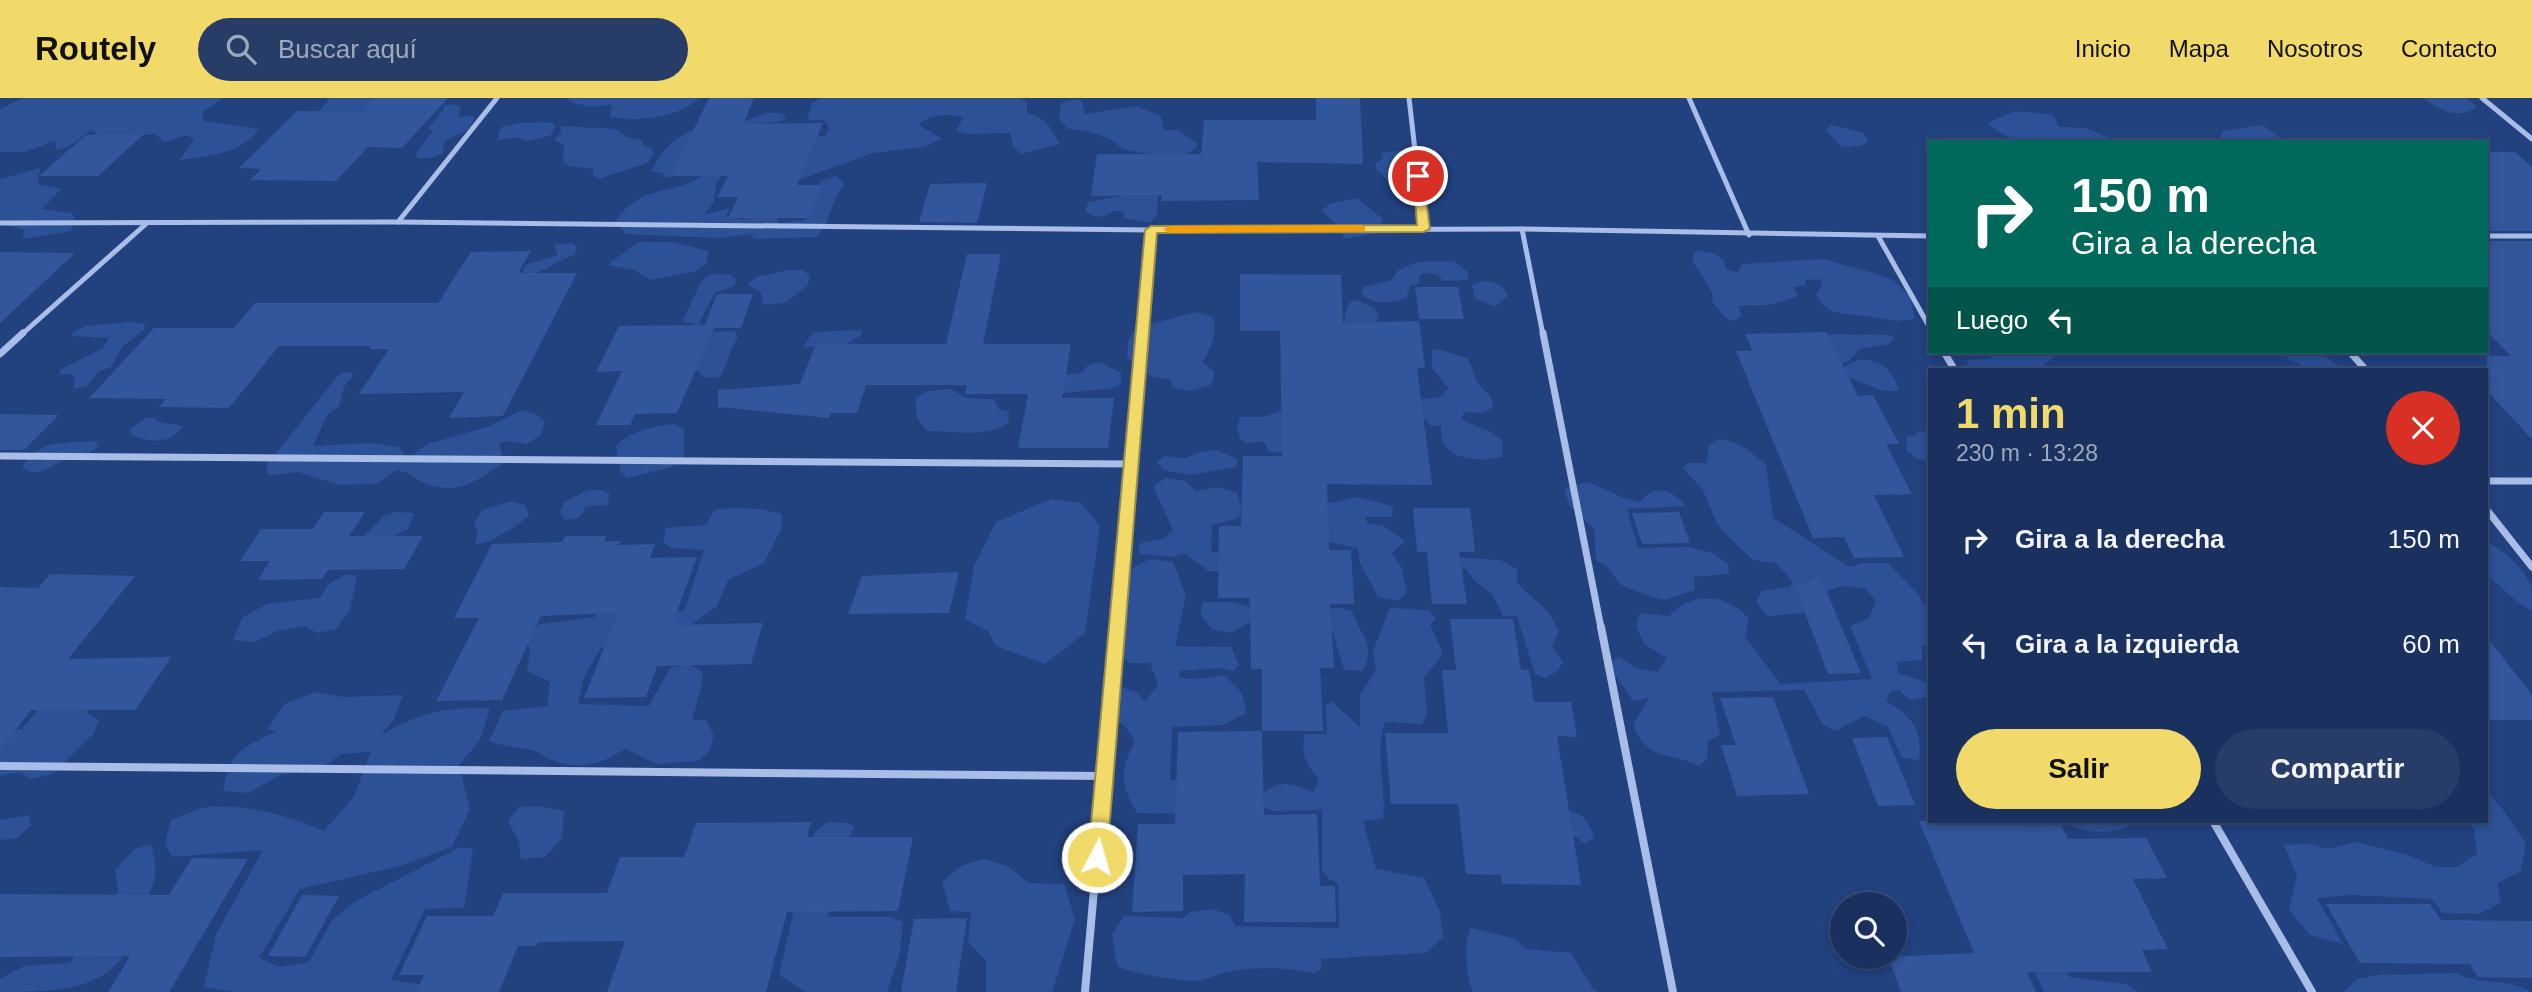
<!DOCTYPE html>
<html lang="es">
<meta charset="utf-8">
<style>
body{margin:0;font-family:Helvetica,sans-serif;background:#273d68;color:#f1f3f6;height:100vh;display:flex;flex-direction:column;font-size:26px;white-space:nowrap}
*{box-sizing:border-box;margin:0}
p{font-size:23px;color:#9fa9bd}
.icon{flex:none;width:38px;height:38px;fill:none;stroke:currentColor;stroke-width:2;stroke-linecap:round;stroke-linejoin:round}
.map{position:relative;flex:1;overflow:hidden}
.details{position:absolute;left:1928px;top:270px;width:560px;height:455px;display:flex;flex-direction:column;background:#1a315f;border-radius:0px;box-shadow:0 4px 10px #0003,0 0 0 2px #384c74}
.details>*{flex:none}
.banner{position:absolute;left:1928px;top:42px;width:560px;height:214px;border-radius:0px;box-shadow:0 4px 10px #0003,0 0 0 2px #384c74;background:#00695c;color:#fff;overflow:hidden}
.tools{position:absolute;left:1830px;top:794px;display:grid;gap:14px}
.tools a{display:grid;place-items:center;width:77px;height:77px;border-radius:50%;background:#1a315f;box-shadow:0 4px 10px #0003,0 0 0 2px #384c74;font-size:35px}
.pin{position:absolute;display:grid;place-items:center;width:60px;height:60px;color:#fff;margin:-30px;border:4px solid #fff;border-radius:50%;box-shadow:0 2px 7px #0007}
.me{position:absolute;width:77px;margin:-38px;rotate:6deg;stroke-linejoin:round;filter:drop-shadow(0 0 5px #0008)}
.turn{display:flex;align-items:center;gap:24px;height:147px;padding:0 28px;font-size:32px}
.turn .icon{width:91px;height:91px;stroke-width:2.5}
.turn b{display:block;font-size:49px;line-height:60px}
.then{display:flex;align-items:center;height:66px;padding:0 28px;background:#0003;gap:14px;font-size:26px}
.round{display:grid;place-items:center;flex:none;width:74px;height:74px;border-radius:37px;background:#273d68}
.summary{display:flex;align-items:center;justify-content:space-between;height:119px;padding:0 28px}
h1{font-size:42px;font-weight:700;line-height:52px;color:#f2da6a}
.action{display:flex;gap:14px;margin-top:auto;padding:14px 28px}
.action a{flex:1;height:80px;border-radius:42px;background:#f2da6a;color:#111;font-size:28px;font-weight:700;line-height:80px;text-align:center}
.action a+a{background:#273d68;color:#f1f3f6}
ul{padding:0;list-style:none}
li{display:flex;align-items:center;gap:21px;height:105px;padding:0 28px}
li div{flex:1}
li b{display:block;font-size:26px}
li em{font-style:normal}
header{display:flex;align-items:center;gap:42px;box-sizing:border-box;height:98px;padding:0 35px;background:#f2da6a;color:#111}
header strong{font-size:33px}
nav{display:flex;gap:38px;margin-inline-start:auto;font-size:24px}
.search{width:490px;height:63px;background:#273d68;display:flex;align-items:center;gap:18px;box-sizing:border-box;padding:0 24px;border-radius:38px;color:#9fa9bd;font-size:26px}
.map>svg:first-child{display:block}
</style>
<header>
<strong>Routely</strong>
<div class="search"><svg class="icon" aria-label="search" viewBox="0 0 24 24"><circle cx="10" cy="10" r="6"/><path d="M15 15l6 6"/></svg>Buscar aquí</div>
<nav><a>Inicio</a><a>Mapa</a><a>Nosotros</a><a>Contacto</a></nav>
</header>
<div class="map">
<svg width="2532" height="894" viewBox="0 0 2532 894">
<rect width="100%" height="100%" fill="#22417f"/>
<g fill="#2c5197">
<path d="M23 0H222L202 15 204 23 259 31C240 57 208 58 179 62L194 42 187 37 164 44 155 36 99 38 91 31C79 42 72 49 56 52L55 43 24 54H0V11Z"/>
<polygon points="330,0 410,0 362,17 318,15"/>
<path d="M568 0H700C678 20 638 24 610 19L612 7 590 9 570 4Z"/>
<path d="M821 0H1020L1027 5V15C1047 20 1049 28 1060 46L1021 56 1013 48 1010 35 968 36 956 33 963 20C948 15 930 16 919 27L942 41 923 49 873 55 793 84 807 40 825 38 829 30 824 22H807L812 5Z"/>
<path d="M2424 0H2466L2477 9C2460 22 2438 13 2424 0Z"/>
<path d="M1077 1 1082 4 1085 16 1137 8 1161 18 1164 32H1179L1198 47C1184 65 1151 56 1130 53 1122 52 1117 46 1111 42 1099 36 1082 31 1068 31L1059 21 1061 5Z"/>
<path d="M452 6 460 8 459 19 474 18C472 36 458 35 445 43L442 56 431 60H417L416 55 433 33 427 31 443 13 444 8Z"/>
<polygon points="2015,13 2053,17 2059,29 2086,30 2119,44 2021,44 2002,36 1987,25"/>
<path d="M765 15H781L787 20C777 28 763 21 753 29L716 86 714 104 704 117 730 110 726 118 743 122 773 110 779 125 806 122 821 83 836 78 844 86C830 106 832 121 817 139L755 141 749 136 721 140 625 136 616 122C644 83 680 99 707 73L683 58 670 79H663V75L651 74C684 11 713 41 765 15Z"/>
<polygon points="553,24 555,30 550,38 528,43 516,39 497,42 501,29 519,25"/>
<polygon points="1831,27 1863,35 1868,44 1860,48 1842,49 1826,33"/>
<polygon points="2263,27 2280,40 2274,44 2220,44 2222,33"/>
<polygon points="561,28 616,31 627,39 641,42 644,48 652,50 654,55 647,65 598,81 594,78 593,71 569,68 563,64 564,47 554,42 561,35"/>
<path d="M1404 52 1434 69 1418 78 1413 87C1390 95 1391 84 1375 70L1376 64 1383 61 1381 55Z"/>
<polygon points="40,70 38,86 61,91 42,111 71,115 75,121 71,133 23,141 24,132 0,125 0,81"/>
<path d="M1150 86 1158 97 1157 116 1150 125 1125 120 1123 113H1114C1104 120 1096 121 1085 114L1088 104 1121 98 1123 90Z"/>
<polygon points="1356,100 1383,121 1378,135 1345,141 1338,128 1322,113 1329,106"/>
<path d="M643 144H672L709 153 706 166 696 173 651 182 633 172 609 167 611 163C623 158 632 146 643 144Z"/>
<path d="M572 145 577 149 575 157C553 163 549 175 522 177L526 167 558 157 554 147Z"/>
<path d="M1696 152 1715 156 1724 162 1726 171 1738 175 1742 166 1824 161 1870 174 1893 182 1910 199 1915 220C1899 225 1888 222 1872 219 1850 214 1826 222 1816 195L1823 187 1820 181 1806 182 1805 187 1793 189 1798 198 1770 207 1738 208 1742 218 1733 223 1725 219 1712 204 1713 196 1692 162Z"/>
<path d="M1453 163 1468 174V182L1444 183 1436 176 1424 175 1419 178V186L1410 188 1407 200C1392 206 1373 208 1361 195L1364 189 1392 182 1398 172 1417 164Z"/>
<polygon points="787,172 803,172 810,178 808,187 785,205 763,207 761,194 747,187 756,179"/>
<path d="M717 176 731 177 736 182 734 188 715 195 700 223V234L735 233 738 240C728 252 729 265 720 279L704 280 699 273H684V251L695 226 682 224 699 188 707 178Z"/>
<path d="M1483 183C1494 184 1504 186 1508 198L1495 208 1475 201 1472 187Z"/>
<path d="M1357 202 1375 210 1379 219 1373 230 1346 233C1343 222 1345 214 1350 204Z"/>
<path d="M1196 214 1213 219C1218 233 1211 252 1202 264L1215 274 1211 287 1191 293 1173 290 1170 281 1153 279 1127 260 1128 243 1136 230Z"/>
<polygon points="130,224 145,226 144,232 123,248 111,269 99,273 86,289 73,291 75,277 59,276 61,271 103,250 109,240 72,238 72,235 85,228"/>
<polygon points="861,232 862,237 845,247 803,249 813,234"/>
<polygon points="1838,236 1888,237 1894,240 1889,246 1859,251 1851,261 1837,269 1813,237"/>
<path d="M1438 251 1467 260C1472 267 1473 274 1476 281 1481 293 1493 293 1493 310L1480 315 1466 314 1461 321 1491 334 1503 344 1502 359C1477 365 1438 362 1441 328H1431L1426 321H1388L1421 301 1440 299 1449 291 1432 270V252Z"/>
<polygon points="1990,254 2061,254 2043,266 2046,271 1971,271 1966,262 1991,261"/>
<polygon points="2277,254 2318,254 2343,271 2308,271"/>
<path d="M1860 261C1880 263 1893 271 1899 292 1878 298 1863 280 1844 280L1843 269Z"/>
<polygon points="1100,264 1121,275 1121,286 1110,291 1053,296 1044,279 1081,275 1087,268"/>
<path d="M346 274 354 276 344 289 339 308 327 317 313 348 370 345 399 349 405 357H412L428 346 490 328 522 312 536 316 545 324 541 337 526 346 508 343 500 345 503 365C479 381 463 395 432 388 419 385 413 375 397 372L376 386 339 387 298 374 269 377 266 368 339 276Z"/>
<path d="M951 291 966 300 994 301 999 312 1009 313V323C993 341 950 333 927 333L917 320 915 300 927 293Z"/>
<polygon points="1283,312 1286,355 1269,354 1263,343 1246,345 1240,341 1237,330 1240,319 1264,319"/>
<path d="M147 319 155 320 158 324 183 328C172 346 149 345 131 337L130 331Z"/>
<path d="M674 326 684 331V358L672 369 627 380 621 374 616 348C629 334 655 327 674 326Z"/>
<polygon points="1918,333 1930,334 1930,362 1918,361 1907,353 1906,339 1915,338"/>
<path d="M1717 341C1738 342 1751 354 1766 367L1773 420 1850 469 1861 465H1888L1919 497 1922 506 1930 509V546L1922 548V562L1897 564 1898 575 1925 584 1930 598 1911 602 1899 592 1890 594 1886 603C1910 616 1924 633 1919 662L1902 660 1888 629 1865 618 1835 633 1823 627 1804 592 1712 594 1720 637 1708 643 1707 662 1699 668C1668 653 1648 664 1633 627L1649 600 1633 603 1608 566 1619 559 1637 570 1657 574 1667 560 1644 546 1636 528 1640 515 1669 518C1692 493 1727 495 1749 521L1745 538 1780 586 1872 581 1850 528 1869 520 1876 503 1865 490 1842 488 1816 497 1807 515 1767 518 1756 504 1762 493 1789 489 1793 484 1776 465 1753 462 1734 444 1717 426 1703 392 1683 370 1688 365H1707L1709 348Z"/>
<path d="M94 343 99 347C89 358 81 357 68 361 51 365 41 383 22 369 42 340 62 346 94 343Z"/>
<polygon points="1217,352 1237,361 1237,369 1191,377 1163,372 1157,364 1164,358 1186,360 1200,354"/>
<polygon points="1166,380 1185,383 1196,393 1215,389 1237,394 1242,412 1238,420 1212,427 1211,454 1228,454 1268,474 1208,473 1185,455 1172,459 1141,456 1138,451 1141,445 1165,440 1173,432 1155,393 1154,387"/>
<path d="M1588 384 1624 400 1640 404C1655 385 1673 392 1686 408L1627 411 1638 450 1690 449 1714 456 1728 466 1729 476 1694 479 1695 492 1665 502 1652 499 1621 487 1607 469 1596 462 1594 431 1569 407 1564 390Z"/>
<polygon points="588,392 602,392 610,396 607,407 586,408 579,420 565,422 560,414 564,404"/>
<polygon points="1357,399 1393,408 1392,419 1365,419 1368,426 1382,427 1405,443 1392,455 1401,468 1407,494 1398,503 1378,499 1360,465 1358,450 1324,443 1308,405 1331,405"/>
<polygon points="1051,401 1081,405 1100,428 1085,535 1045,566 996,548 989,534 965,521 974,468 996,424"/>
<path d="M512 403 525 407 529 418C518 427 487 448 475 446L478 435 474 427 482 412Z"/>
<path d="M730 410 762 411 781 416 782 429 764 465 728 482 717 508 691 527 666 530 640 549 601 550 584 579 578 606 649 608 670 570 687 566 702 573 703 582 692 622H706L714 638 709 653 699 663 657 666 625 651C602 666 579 673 552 662 545 660 539 654 532 652 517 649 504 649 489 643L503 613 547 608 550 584 527 573 530 554 527 539 540 526 595 519 599 511 684 513 704 452 671 450 663 444 666 430 706 427 715 412Z"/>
<polygon points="396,414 414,415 408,431 385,442 358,444 384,418"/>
<path d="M2487 444C2504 452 2525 471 2532 490 2532 496 2532 506 2532 513 2515 505 2503 488 2487 479Z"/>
<polygon points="1451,459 1500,462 1517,471 1517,485 1548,514 1559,533 1552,548 1563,564 1558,573 1545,580 1535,576 1517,518 1503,518 1493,497 1475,483 1466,471 1456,472"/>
<path d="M1151 461 1173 464 1186 498 1175 548 1231 549 1239 567 1233 573 1220 570 1180 573 1179 580 1202 581 1224 577 1241 594 1247 615 1223 627 1172 629 1170 682 1210 684 1202 716 1137 715C1120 686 1119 674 1135 643L1126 629 1105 613V598L1122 589 1136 594 1145 604 1158 586 1150 565H1129L1109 542C1113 505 1111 475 1151 461Z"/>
<polygon points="348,476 357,478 350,512 336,531 317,535 306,528 277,533 254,544 233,542 242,520 267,506 320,500 328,486"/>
<path d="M1203 504H1232L1255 510H1341L1352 513C1360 538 1377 544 1363 573L1344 572 1333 535C1308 532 1269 536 1250 524L1230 535 1212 531 1200 516Z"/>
<path d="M1390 510 1429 512 1436 521 1430 526 1443 556 1424 580 1427 617 1422 626 1385 624C1374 656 1387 688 1383 721L1363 723 1376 771 1424 780 1440 813 1443 839 1426 855 1321 861 1322 871 1314 875C1288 870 1254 868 1228 874 1216 876 1203 884 1191 883 1166 880 1141 878 1117 868L1112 837 1124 818 1183 820 1191 814 1212 811 1230 817 1235 828 1339 830 1338 785 1330 782 1322 773V712L1274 713 1262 709 1264 694C1282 681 1294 686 1313 694L1319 681C1305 666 1301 656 1305 636H1327L1326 607 1332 604 1360 629V597L1376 573 1373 553Z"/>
<polygon points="54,593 95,593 87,615 99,622 94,635 53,676 31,681 18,674 0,678 0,633 22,631"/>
<path d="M317 594 343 599 403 597 394 621 381 637C420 614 446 609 490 610L480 642 459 667 470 711 452 749 400 768 300 791 259 860 280 869 309 864 332 822 354 804 460 749 473 751 464 810 425 811 391 882 430 888 429 894H233L204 889 216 836 263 752 172 759 165 745 171 722C182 718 196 711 207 709 243 705 293 719 324 733L353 700 371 654 341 656 327 666 278 678 249 695 223 693C229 654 243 650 276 633L267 631 286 605Z"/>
<polygon points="2487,694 2501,709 2526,746 2521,773 2497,785 2501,804 2480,816 2443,815 2431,801 2352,797 2317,800 2343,846 2310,837 2289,812 2297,778 2284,747 2311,746 2328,751 2355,744 2405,756 2436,769 2456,769 2477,756 2474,731 2466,723 2487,723"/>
<polygon points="539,708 564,713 562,740 545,759 521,761 519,744 508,723 519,709"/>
<path d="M1566 711C1584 717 1589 722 1594 740L1585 746 1576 739 1538 737Z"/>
<polygon points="29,717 31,727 17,740 0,742 0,722"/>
<path d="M2063 723H2134V726C2112 737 2084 737 2063 723Z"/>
<polygon points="828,724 847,725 855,729 847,743 828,819 891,819 903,824 900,855 887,894 805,894 779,877 806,759 815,734"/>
<path d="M151 746C162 786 151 789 135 822 131 830 134 840 130 848 104 894 55 894 0 894V881L24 868 70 865 118 793 115 772 135 751Z"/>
<polygon points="983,761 1008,768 1028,785 1064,786 1075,821 1052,894 986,894 986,863 968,844 971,814 950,813 942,784 961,768"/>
<path d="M1471 830 1513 840 1527 851 1571 855 1593 891 1598 894H1473C1466 881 1463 842 1471 830Z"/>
<polygon points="2023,849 2056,851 2069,879 2126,886 2138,894 2044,894"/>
<path d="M2456 875C2480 888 2508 879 2530 894H2344L2357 881 2378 877Z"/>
</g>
<g fill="#32569c">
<polygon points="375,0 448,0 402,50 368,49 336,83 250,82 261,71 239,70 297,13 362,14"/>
<polygon points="709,0 754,0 743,26 823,25 797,87 822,87 809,120 728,120 738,99 717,99 728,78 671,78"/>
<polygon points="1316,0 1360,0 1363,66 1257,64 1259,102 1161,103 1162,97 1091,98 1097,56 1201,56 1204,22 1316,22"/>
<polygon points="144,36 98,78 39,78 86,37"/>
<polygon points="2487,54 2515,54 2532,69 2532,133 2487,133"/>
<polygon points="987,85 977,125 919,124 930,86"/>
<polygon points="2487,143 2532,143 2532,341 2487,293 2487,258 2511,258 2487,234"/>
<polygon points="531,153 518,175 577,175 503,318 449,320 464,294 359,296 389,251 369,251 371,248 279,248 229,310 159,309 166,301 89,300 154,230 234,230 255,205 438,205 471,154"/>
<polygon points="0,154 75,155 0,225"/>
<polygon points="967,156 1001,156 983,246 1071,246 1062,300 1114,300 1108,350 1018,350 1028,296 965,296 967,287 866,287 857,315 831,315 829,320 718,309 718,292 800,286 816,246 946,246"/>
<polygon points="1240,176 1341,177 1343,225 1419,223 1425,270 1417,270 1432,387 1327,386 1329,452 1351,452 1354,506 1330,506 1334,570 1320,570 1323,633 1262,633 1262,571 1251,571 1250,500 1218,500 1219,428 1241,428 1243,358 1282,358 1280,233 1240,233"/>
<polygon points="1415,189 1458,189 1464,221 1419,221"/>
<polygon points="717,196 753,196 741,230 714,230 677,315 635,316 630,327 596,327 622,273 596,274 619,228 705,227"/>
<polygon points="1826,234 1858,298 1873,297 1899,346 1886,346 1912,396 1874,397 1904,459 1854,460 1844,439 1813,440 1736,253 1753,253 1745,236"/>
<polygon points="0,316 59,317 24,352 0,352"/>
<polygon points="1413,410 1470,410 1475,454 1459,454 1467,506 1432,506 1427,454 1417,454"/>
<polygon points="324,414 365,414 349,438 423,438 404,471 328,472 322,481 258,482 270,463 240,463 261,431 313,431"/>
<polygon points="1679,414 1690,445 1642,446 1632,415"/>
<polygon points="565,438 606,438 604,443 621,443 618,447 655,446 650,460 697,459 672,527 763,525 751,566 657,568 646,599 584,600 618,515 541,518 502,602 436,603 479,520 454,520 492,446 562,444"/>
<polygon points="959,474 949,515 848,516 862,478"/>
<polygon points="50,476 135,478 68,561 171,559 135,612 31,612 0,652 0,489 38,490"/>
<polygon points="1820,478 1861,575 1828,576 1795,488"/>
<polygon points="1450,521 1513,521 1521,572 1529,572 1534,604 1571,604 1577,639 1557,638 1581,787 1502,786 1501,777 1466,776 1458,706 1391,706 1385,635 1448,635 1442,572 1456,572"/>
<polygon points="2487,539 2532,597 2532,622 2487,622"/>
<polygon points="1773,599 1809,696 1737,698 1721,647 1736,647 1720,600"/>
<polygon points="1262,633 1264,717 1317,716 1320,788 1335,788 1336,824 1244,824 1245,776 1183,777 1183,813 1132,814 1138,726 1175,726 1178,634"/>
<polygon points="1887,639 1915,707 1878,708 1852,640"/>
<polygon points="1919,723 2024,723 2026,728 2061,727 2068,741 2146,740 2167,780 2133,781 2168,851 2142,852 2152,874 2027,874 2036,894 1901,894 1888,859 1974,855"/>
<polygon points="811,724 807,739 913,739 898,813 787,814 766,894 607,894 625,843 538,844 536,848 518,848 499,894 416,894 424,877 399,877 427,818 493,818 503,795 607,795 620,759 684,759 696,725"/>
<polygon points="192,760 248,761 169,894 108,894 130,858 0,859 0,796 169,797"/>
<polygon points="302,797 339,798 305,859 268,858"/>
<polygon points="2326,806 2430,806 2441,822 2532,823 2532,880 2478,879 2470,866 2360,865"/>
<polygon points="967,820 956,894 901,894 914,821"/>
</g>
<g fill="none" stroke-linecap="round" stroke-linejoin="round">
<g stroke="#a8bde7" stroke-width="5">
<polyline points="1409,0 1424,131"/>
<polyline points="1689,0 1749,137"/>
<polyline points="2482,0 2532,41"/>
<polyline points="398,124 497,0"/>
<polyline points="0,125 398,124 1151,132 1522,131 1930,138"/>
<polyline points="1522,131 1543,237"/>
<polyline points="1878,138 1930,230"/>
<polyline points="2487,138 2532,138"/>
<polyline points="21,237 147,125"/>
<polyline points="1142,237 1151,132"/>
</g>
<g stroke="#a8bde7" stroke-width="7">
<polyline points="1543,235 1601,530"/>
<polyline points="1944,254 1954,271"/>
<polyline points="2350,254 2365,271"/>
<polyline points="0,256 23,235"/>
<polyline points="0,358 1132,366"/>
<polyline points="2487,383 2532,383"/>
<polyline points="2487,412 2532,469"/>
<polyline points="1116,530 1142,235"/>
</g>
<g stroke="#a8bde7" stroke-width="8">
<polyline points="1601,529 1673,894"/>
<polyline points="0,668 1105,678"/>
<polyline points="2213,723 2312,894"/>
<polyline points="1085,894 1117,529"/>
</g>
</g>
<polygon fill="#f2da6a" stroke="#9d8e45" stroke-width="2" points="1413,76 1423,78 1430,131 1424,134 1157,135 1107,759 1104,765 1097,767 1091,765 1088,759 1145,132 1151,128 1417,127"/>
<polygon fill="#f59e0b" points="1360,127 1365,128 1365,133 1169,135 1163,131 1169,128"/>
</svg>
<div class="tools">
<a><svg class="icon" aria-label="search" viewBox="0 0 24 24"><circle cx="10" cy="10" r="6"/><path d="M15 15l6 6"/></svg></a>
</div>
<div class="pin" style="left:1418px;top:78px;background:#d93025"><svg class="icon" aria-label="arrive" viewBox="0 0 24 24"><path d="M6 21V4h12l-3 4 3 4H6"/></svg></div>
<svg class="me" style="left:1097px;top:759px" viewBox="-20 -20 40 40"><circle r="17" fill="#f2da6a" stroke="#fff" stroke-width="3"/><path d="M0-11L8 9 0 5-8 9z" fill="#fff"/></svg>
<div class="banner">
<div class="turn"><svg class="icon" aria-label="right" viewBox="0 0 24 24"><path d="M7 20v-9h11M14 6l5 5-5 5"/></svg><div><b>150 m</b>Gira a la derecha</div></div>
<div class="then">Luego<svg class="icon" aria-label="left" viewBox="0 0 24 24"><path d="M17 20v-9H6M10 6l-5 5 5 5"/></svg></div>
</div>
<section class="details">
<div class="summary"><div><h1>1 min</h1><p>230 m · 13:28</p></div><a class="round" style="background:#d93025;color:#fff"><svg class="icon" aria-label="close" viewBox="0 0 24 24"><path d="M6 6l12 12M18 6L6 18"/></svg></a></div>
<ul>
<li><svg class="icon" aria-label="right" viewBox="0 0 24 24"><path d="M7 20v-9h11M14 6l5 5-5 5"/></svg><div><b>Gira a la derecha</b></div><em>150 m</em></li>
<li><svg class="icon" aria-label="left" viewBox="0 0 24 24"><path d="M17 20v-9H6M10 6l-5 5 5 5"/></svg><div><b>Gira a la izquierda</b></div><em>60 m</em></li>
</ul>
<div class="action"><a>Salir</a><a>Compartir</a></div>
</section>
</div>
